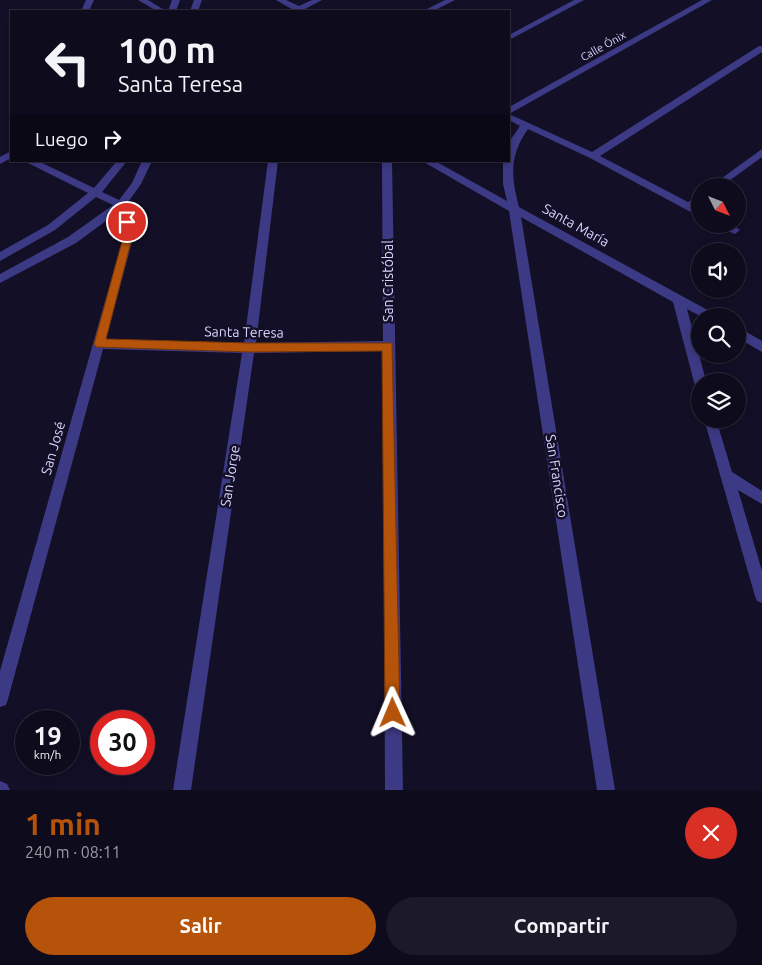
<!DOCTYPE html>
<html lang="es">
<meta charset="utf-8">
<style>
body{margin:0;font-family:Ubuntu,sans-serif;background:#1c1929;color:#f1f3f6;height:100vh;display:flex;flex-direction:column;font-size:19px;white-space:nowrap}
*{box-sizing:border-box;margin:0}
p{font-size:16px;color:#9b9ba3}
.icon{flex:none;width:28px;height:28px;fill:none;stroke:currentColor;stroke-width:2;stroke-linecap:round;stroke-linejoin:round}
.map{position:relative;height:790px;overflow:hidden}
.sheet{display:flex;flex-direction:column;background:#0e0b1c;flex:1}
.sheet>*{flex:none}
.guide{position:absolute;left:10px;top:10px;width:500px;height:152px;border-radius:0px;box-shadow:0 2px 8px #0003,0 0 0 1px #2e2b3b;background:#0e0b1c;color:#f1f3f6;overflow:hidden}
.needle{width:32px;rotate:132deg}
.buttons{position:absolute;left:691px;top:178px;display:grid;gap:10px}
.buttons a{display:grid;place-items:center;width:55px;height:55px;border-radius:50%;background:#0e0b1c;box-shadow:0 2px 8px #0003,0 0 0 1px #2e2b3b;font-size:25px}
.speed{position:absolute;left:15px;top:710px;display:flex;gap:10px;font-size:25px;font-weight:700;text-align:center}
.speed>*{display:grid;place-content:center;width:65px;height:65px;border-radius:50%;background:#0e0b1c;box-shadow:0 2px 8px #0003,0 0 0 1px #2e2b3b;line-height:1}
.speed small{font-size:12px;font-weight:400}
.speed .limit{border:8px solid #d22;background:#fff;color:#111}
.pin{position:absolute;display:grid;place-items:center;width:42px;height:42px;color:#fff;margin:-21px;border:2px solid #fff;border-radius:50%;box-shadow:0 1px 5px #0007}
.me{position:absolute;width:55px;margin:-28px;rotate:359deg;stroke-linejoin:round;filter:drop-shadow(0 0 4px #0008)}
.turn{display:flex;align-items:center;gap:18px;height:105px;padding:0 25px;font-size:22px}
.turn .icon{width:65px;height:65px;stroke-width:2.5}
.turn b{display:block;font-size:35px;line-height:42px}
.then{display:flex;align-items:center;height:48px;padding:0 25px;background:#0003;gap:10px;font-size:19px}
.round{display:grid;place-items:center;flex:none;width:52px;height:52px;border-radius:26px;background:#1c1929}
.headline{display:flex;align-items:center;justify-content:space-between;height:85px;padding:0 25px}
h1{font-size:30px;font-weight:600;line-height:38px;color:#b45309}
.cta{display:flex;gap:10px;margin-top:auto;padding:10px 25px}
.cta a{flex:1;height:58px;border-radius:30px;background:#b45309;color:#fff;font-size:20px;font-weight:600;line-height:58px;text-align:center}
.cta a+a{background:#1c1929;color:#f1f3f6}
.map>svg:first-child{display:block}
</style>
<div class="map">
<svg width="762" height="790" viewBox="0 0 762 790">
<rect width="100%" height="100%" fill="#130f26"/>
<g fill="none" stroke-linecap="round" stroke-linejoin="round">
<g fill="#3d3a85" fill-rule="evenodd">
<polygon points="86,0 94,0 89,11 81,11"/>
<polygon points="138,0 148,0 166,11 157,11"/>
<polygon points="172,0 180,0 176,11 168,11"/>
<polygon points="194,0 202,0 198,11 190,11"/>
<polygon points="276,0 286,0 299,6 312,0 322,0 305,9 307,11 295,11"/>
<polygon points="445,0 455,0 433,11 423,11"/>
<polygon points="574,0 584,0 509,40 509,35"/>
<polygon points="702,0 712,0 509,114 509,107"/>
<path d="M759 46H762V52L600 156 688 202 700 195V203L696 207 700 209V217L590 158 528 129C509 156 511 176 519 207L713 313 715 316H700L687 309 706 381H700V387L696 386 694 382 673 302 521 217 615 790H597L509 211 422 161H435L507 201 503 184V161H509V142L520 126 509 120V114L592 152Z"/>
<polygon points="762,149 762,157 722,186 711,186"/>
<polygon points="11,151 11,158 0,164 0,157"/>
<polygon points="24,161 38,161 94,188 117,161 127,161 102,192 119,200 132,183 142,161 152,161 141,184 126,205 132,222 133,238 106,339 244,343 268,161 278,161 256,343 383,341 382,161 392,161 403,790 385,790 383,351 254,353 191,790 173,790 242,353 103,349 8,699 6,705 0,707 0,671 123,238 122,222 118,212 76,243 0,283 0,274 68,237 113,205 96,197 55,230 0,261 0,252 48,225 88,193"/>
<polygon points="717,224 731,224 740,230 735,234 718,227"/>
<polygon points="738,327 762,341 762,352 738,338"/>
<polygon points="704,419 716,419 732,472 762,491 762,504 738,490 762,571 762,603 757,601 755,596"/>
<polygon points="0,781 7,784 10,790 0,790"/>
</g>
</g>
<polygon fill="#b45309" stroke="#753606" points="127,219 132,222 132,238 106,339 249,343 392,343 400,713 398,718 393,720 388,718 385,713 382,351 249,352 96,347 94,344 123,238 123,222"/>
<g text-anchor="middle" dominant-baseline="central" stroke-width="5" stroke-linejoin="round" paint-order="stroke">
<g font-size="11" fill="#d9d4ff" stroke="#130f26">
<text transform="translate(603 46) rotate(-29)">Calle Ónix</text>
</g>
<g font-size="14" fill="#d9d4ff" stroke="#130f26">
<text transform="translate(576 225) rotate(29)">Santa María</text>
<text transform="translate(388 281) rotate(-90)">San Cristóbal</text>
<text transform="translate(244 332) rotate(1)">Santa Teresa</text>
<text transform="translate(53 448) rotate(-74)">San José</text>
<text transform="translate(230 476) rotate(-81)">San Jorge</text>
<text transform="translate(557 476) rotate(81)">San Francisco</text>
</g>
</g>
</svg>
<div class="buttons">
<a><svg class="needle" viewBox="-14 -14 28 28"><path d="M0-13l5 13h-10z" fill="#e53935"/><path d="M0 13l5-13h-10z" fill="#9b9ba3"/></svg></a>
<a><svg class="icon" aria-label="sound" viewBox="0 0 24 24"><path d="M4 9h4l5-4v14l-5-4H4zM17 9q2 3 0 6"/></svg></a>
<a><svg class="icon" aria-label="search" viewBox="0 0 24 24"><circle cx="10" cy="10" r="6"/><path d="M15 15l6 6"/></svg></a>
<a><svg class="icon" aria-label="layers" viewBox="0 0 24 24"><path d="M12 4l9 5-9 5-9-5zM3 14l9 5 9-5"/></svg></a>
</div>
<div class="speed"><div>19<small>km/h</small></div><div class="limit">30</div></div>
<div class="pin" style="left:127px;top:222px;background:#d93025"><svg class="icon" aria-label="arrive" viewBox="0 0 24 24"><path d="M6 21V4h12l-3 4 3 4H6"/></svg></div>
<svg class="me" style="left:393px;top:713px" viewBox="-20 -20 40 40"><path d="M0-17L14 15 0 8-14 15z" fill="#b45309" stroke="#fff" stroke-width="4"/></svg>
<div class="guide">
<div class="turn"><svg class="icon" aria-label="left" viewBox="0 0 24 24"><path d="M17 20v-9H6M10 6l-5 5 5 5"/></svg><div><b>100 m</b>Santa Teresa</div></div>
<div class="then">Luego<svg class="icon" aria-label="right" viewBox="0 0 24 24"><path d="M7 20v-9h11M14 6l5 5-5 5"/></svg></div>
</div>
</div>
<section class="sheet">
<div class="headline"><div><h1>1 min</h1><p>240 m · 08:11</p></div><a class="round" style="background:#d93025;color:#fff"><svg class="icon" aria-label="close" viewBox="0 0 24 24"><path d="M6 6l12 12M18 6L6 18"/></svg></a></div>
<div class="cta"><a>Salir</a><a>Compartir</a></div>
</section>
